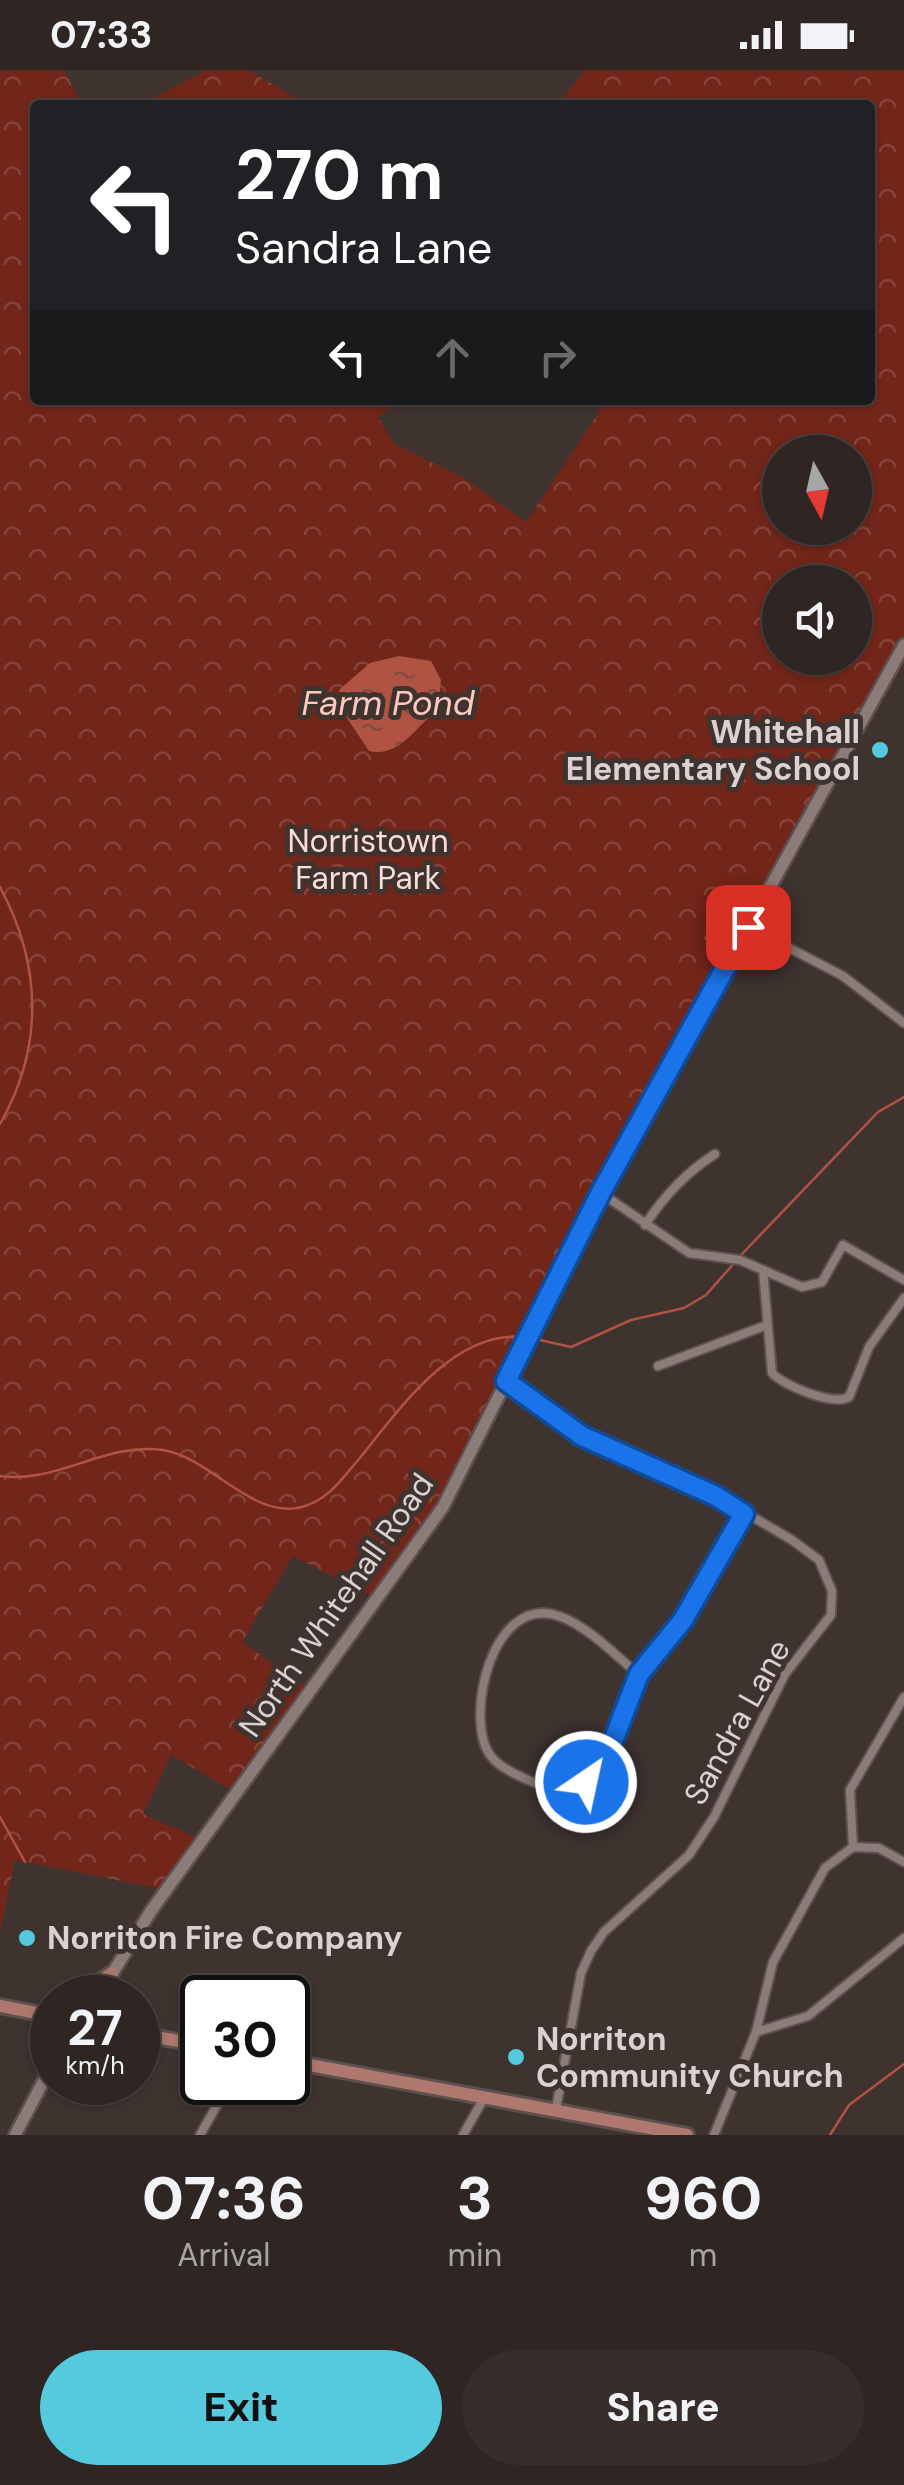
<!DOCTYPE html>
<style>
body{margin:0;font-family:"DM Sans",sans-serif;background:#372e2c;color:#f1f3f6;height:100vh;display:flex;flex-direction:column;font-size:38px;white-space:nowrap}
*{box-sizing:border-box;margin:0}
p{font-size:32px;color:#a7a5a6}
.icon{flex:none;width:55px;height:55px;fill:none;stroke:currentColor;stroke-width:2;stroke-linecap:round;stroke-linejoin:round}
.map{position:relative;height:2065px;overflow:hidden}
.panel{display:flex;flex-direction:column;background:#2f2624;flex:1}
.panel>*{flex:none}
.top-card{position:absolute;left:30px;top:30px;width:845px;height:305px;border-radius:10px;box-shadow:0 2px 8px #0004,0 0 0 2px #4a4341;background:#202124;color:#fff;overflow:hidden}
.needle{width:65px;rotate:172deg}
.tools{position:absolute;left:762px;top:365px;display:grid;gap:20px}
.tools a{display:grid;place-items:center;width:110px;height:110px;border-radius:50%;background:#2f2624;box-shadow:0 2px 8px #0004,0 0 0 2px #4a4341;font-size:50px}
.speed{position:absolute;left:30px;top:1905px;display:flex;gap:20px;font-size:50px;font-weight:700;text-align:center}
.speed>*{display:grid;place-content:center;width:130px;height:130px;border-radius:50%;background:#2f2624;box-shadow:0 2px 8px #0004,0 0 0 2px #4a4341;line-height:1}
.speed small{font-size:25px;font-weight:400}
.speed .limit{border:5px solid #111;border-radius:15px;background:#fff;color:#111}
.pin{position:absolute;display:grid;place-items:center;width:85px;height:85px;color:#fff;margin:-42px;border-radius:20px;box-shadow:0 5px 15px #0006}
.me{position:absolute;width:110px;margin:-55px;rotate:34deg;stroke-linejoin:round;filter:drop-shadow(0 0 8px #0008)}
.turn{display:flex;align-items:center;gap:35px;height:210px;padding:0 40px;font-size:45px}
.turn .icon{width:130px;height:130px;stroke-width:2.5}
.turn b{display:block;font-size:70px;line-height:85px}
.lanes{display:flex;align-items:center;height:95px;padding:0 40px;background:#0003;justify-content:center;gap:50px;direction:ltr}
.lanes .off{opacity:.35}
.eta{display:flex;justify-content:space-evenly;align-items:center;height:170px;text-align:center}
.eta b{font-size:60px;font-weight:800;line-height:70px}
.button{display:flex;gap:20px;margin-top:auto;padding:20px 40px}
.button a{flex:1;height:115px;border-radius:60px;background:#55cadf;color:#111;font-size:40px;font-weight:800;line-height:115px;text-align:center}
.button a+a{background:#372e2c;color:#f1f3f6}
.status{display:flex;justify-content:space-between;align-items:center;height:70px;padding:0 50px;background:#2f2624;direction:ltr}
.status svg{height:28px;fill:currentColor}
.map>svg:first-child{display:block}
</style>
<div class="status"><b>07:33</b><svg viewBox="0 0 49 12"><path d="M0 12V9h3v3zM5 12V6h3v6zM10 12V3h3v9zM15 12V0h3v12zM26 1h20v11H26zM47 4h2v5h-2z"/></svg></div>
<div class="map">
<svg width="904" height="2065" viewBox="0 0 904 2065">
<defs>
<pattern id="forest-crowns" width="20" height="18" patternUnits="userSpaceOnUse" patternTransform="scale(2.5)"><rect width="20" height="18" fill="#722519"/><path d="M2 6a3 3 0 1 1 6 0M12 15a3 3 0 1 1 6 0" fill="none" stroke="#864439"/></pattern>
<pattern id="water-ripples" width="26" height="14" patternUnits="userSpaceOnUse" patternTransform="scale(2.5)"><rect width="26" height="14" fill="#b15343"/><path d="M2 4q2-2 4 0t4 0M15 11q2-2 4 0t4 0" fill="none" stroke="#844b41"/></pattern>
</defs>
<rect width="100%" height="100%" fill="#3f3330"/>
<g fill="url(#forest-crowns)" fill-rule="evenodd">
<path d="M0 0H64L82 35H35V330H398L378 348 396 375 464 408 526 452 607 330H870V35H557L585 0H904V593L686 977 455 1425 379 1530 293 1486 242 1572 315 1622 233 1721 171 1685 143 1744 202 1770 162 1819 15 1790 0 1863ZM780 382H855V458H780ZM780 512H855V588H780Z"/>
<polygon points="207,0 248,0 308,35 140,35"/>
</g>
<path fill="url(#water-ripples)" d="M399 586 431 591 441 610 438 640C416 655 401 688 369 681L343 642 339 620 370 593Z"/>
<g fill="none" stroke-linecap="round" stroke-linejoin="round">
<g stroke="#b15343" stroke-width="2.5">
<path d="M0 817C42 895 44 977 0 1054"/>
<polyline points="741,1185 878,1042 904,1027"/>
<polyline points="531,1268 571,1277 631,1250 684,1238 706,1225 736,1191"/>
<path d="M0 1406C57 1414 105 1372 163 1380 210 1387 252 1450 302 1437 328 1430 342 1409 359 1389 398 1341 453 1260 523 1267"/>
<polyline points="0,1747 25,1792"/>
<polyline points="830,2065 849,2035 904,1994"/>
</g>
<g stroke="#5c514f" stroke-width="12">
<g id="minor">
<polyline points="749,857 843,906 904,953"/>
<polyline points="601,1123 689,1183 740,1190 802,1217 822,1212 843,1175 904,1210"/>
<path d="M645 1155C664 1126 685 1103 715 1084"/>
<path d="M763 1200 772 1303C784 1316 833 1336 849 1327L869 1277 904 1228"/>
<polyline points="658,1296 767,1255"/>
<polyline points="506,1311 582,1366 717,1426 792,1470 819,1490 832,1521 831,1545 785,1604 714,1747 689,1785 604,1862 591,1881 581,1903 556,2039"/>
<path d="M639 1605C615 1585 589 1557 559 1546 492 1523 464 1647 490 1685 499 1698 521 1707 535 1713 554 1721 576 1721 593 1707 622 1682 619 1634 640 1604 653 1585 671 1570 683 1550 704 1515 724 1479 744 1444"/>
<polyline points="853,1777 850,1720 904,1627"/>
<polyline points="756,1962 808,1946 904,1868"/>
<polyline points="200,2065 230,2012"/>
<polyline points="463,2065 484,2028"/>
<polyline points="714,2065 756,1962 773,1892 825,1798 853,1777 879,1778 904,1792"/>
</g>
</g>
<g stroke="#5c514f" stroke-width="16">
<g id="secondary">
<polyline points="97,1928 151,1841 443,1437 601,1123 904,575"/>
<polyline points="15,2065 52,1995"/>
</g>
</g>
<g stroke="#5c514f" stroke-width="18">
<g id="primary">
<polyline points="75,1928 112,1903"/>
<polyline points="107,1928 112,1903"/>
<polyline points="0,1936 52,1946"/>
<polyline points="138,1964 202,1975"/>
<polyline points="288,1991 687,2065"/>
</g>
</g>
<use href="#minor" stroke="#8b7c79" stroke-width="8"/>
<use href="#secondary" stroke="#8b7c79" stroke-width="11"/>
<use href="#primary" stroke="#ae786e" stroke-width="12"/>
</g>
<g fill="none" stroke-linecap="round" stroke-linejoin="round">
<g stroke="#114b97" stroke-width="25">
<polyline id="route" points="586,1712 606,1689 639,1604 683,1550 744,1444 716,1426 582,1366 506,1311 601,1122 748,857"/>
</g>
<use href="#route" stroke="#1a73e8" stroke-width="18"/>
</g>
<g fill="#55cadf" stroke="#3f3330" stroke-width="4">
<circle cx="880" cy="680" r="10"/>
<circle cx="27" cy="1868" r="10"/>
<circle cx="516" cy="1987" r="10"/>
</g>
<g text-anchor="middle" dominant-baseline="central" stroke-width="10" stroke-linejoin="round" paint-order="stroke">
<g font-size="32" font-weight="bold" fill="#dad1d0" stroke="#3f3330" text-anchor="start">
<text x="860" y="662" text-anchor="end">Whitehall<tspan x="860" dy="37">Elementary School</tspan></text>
<text x="47" y="1868">Norriton Fire Company</text>
<text x="536" y="1969">Norriton<tspan x="536" dy="37">Community Church</tspan></text>
</g>
<g font-size="32" fill="#f8dcd7" stroke="#3f3330">
<text x="368" y="771">Norristown<tspan x="368" dy="37">Farm Park</tspan></text>
</g>
<g font-size="32" fill="#dad1d0" stroke="#3f3330">
<text transform="translate(336 1535) rotate(-55)">North Whitehall Road</text>
<text transform="translate(737 1652) rotate(-61)">Sandra Lane</text>
</g>
<g font-size="35" font-style="italic" fill="#fec9bf" stroke="#3f3330">
<text x="388" y="633">Farm Pond</text>
</g>
</g>
</svg>
<div class="tools">
<a><svg class="needle" viewBox="-14 -14 28 28"><path d="M0-13l5 13h-10z" fill="#e53935"/><path d="M0 13l5-13h-10z" fill="#a7a5a6"/></svg></a>
<a><svg class="icon" aria-label="sound" viewBox="0 0 24 24"><path d="M4 9h4l5-4v14l-5-4H4zM17 9q2 3 0 6"/></svg></a>
</div>
<div class="speed"><div>27<small>km/h</small></div><div class="limit">30</div></div>
<div class="pin" style="left:748px;top:857px;background:#d93025"><svg class="icon" aria-label="arrive" viewBox="0 0 24 24"><path d="M6 21V4h12l-3 4 3 4H6"/></svg></div>
<svg class="me" style="left:586px;top:1712px" viewBox="-20 -20 40 40"><circle r="17" fill="#1a73e8" stroke="#fff" stroke-width="3"/><path d="M0-11L8 9 0 5-8 9z" fill="#fff"/></svg>
<div class="top-card">
<div class="turn"><svg class="icon" aria-label="left" viewBox="0 0 24 24"><path d="M17 20v-9H6M10 6l-5 5 5 5"/></svg><div><b>270 m</b>Sandra Lane</div></div>
<div class="lanes"><svg class="icon" aria-label="left" viewBox="0 0 24 24"><path d="M17 20v-9H6M10 6l-5 5 5 5"/></svg><svg class="icon off" aria-label="ahead" viewBox="0 0 24 24"><path d="M12 20V5M6 11l6-6 6 6"/></svg><svg class="icon off" aria-label="right" viewBox="0 0 24 24"><path d="M7 20v-9h11M14 6l5 5-5 5"/></svg></div>
</div>
</div>
<section class="panel">
<div class="eta">
<div><b>07:36</b><p>Arrival</p></div>
<div><b>3</b><p>min</p></div>
<div><b>960</b><p>m</p></div>
</div>
<div class="button"><a>Exit</a><a>Share</a></div>
</section>
